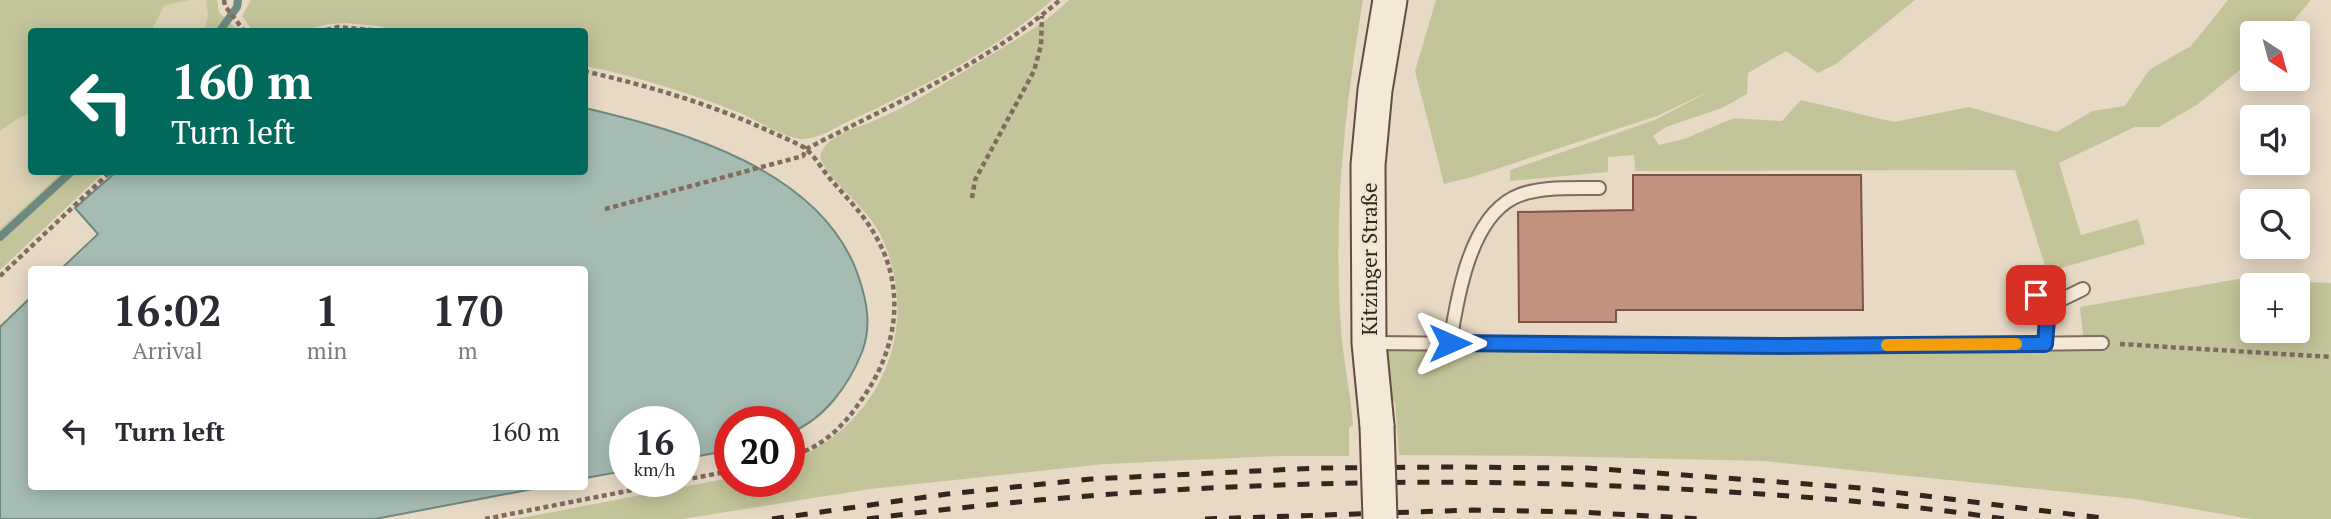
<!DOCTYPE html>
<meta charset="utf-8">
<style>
body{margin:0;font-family:"PT Serif",serif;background:#f7f7f7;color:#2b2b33;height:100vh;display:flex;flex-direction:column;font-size:26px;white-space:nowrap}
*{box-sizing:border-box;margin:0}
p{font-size:23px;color:#7c7c81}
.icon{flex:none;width:38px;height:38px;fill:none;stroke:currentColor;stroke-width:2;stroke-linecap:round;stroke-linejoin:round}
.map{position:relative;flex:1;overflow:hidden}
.details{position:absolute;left:28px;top:266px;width:560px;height:224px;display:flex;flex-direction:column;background:#fff;border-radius:7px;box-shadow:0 4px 18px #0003}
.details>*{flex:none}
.guide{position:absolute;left:28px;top:28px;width:560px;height:147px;border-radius:7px;box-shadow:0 4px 18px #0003;background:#00695c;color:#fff;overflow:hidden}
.needle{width:46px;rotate:144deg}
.tools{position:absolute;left:2240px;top:21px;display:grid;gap:14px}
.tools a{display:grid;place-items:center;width:70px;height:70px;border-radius:7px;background:#fff;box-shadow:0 4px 18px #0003;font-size:35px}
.speed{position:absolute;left:609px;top:406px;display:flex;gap:14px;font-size:35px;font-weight:700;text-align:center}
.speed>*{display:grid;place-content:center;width:91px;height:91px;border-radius:50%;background:#fff;box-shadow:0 4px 18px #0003;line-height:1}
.speed small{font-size:18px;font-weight:400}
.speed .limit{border:10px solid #d22;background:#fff;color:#111}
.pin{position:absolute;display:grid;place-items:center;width:60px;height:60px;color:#fff;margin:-30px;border-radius:14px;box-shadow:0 4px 10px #0006}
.me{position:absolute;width:77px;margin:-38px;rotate:90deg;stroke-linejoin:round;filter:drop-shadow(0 0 5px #0008)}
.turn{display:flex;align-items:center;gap:24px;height:147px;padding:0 28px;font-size:32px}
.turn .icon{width:91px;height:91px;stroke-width:2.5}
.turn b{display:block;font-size:49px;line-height:60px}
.eta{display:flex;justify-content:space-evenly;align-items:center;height:119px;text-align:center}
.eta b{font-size:42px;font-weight:600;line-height:49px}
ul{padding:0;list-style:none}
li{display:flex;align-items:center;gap:21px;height:91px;padding:0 28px}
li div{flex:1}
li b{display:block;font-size:26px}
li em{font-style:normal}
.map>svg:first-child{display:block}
</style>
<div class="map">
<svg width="2331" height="519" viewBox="0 0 2331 519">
<rect width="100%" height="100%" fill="#e8d9c5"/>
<g fill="#dcd1b3">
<polygon points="191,0 206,0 208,16 204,31 151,32 165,5"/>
<polygon points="31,113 32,172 62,172 0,229 0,131 17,119"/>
</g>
<g fill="#c4c49a" fill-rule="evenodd">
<polygon points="0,0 191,0 165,5 151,31 32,32 31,113 17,119 0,131"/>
<polygon points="206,0 217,0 219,12 239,31 204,31 208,16"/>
<path d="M251 0H1052C995 51 921 88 851 120 836 127 819 139 802 139 784 138 755 119 738 112 689 93 636 76 585 66L584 32H404L378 26 346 23 328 24 302 31H253L242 16Z"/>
<path d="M1069 0H1363C1344 112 1332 227 1342 340 1345 369 1351 397 1353 425L1349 428V456H1280L1105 464 870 489 683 519H516L730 478V481H789V462C879 426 922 331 883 240 871 211 841 192 824 166 821 161 819 156 822 151 830 134 860 127 876 120 915 103 950 80 987 57 1015 40 1045 24 1069 0Z"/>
<polygon points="1436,0 1915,0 1836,64 1818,73 1786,51 1748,73 1747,94 1722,108 1666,127 1653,136 1659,145 1684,139 1734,118 1782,121 1801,100 1894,122 1969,107 2057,132 2092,111 2125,106 2149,70 2191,46 2228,0 2311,0 2283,33 2252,33 2252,60 2198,104 2159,127 2135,127 2059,163 2081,235 2138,219 2145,244 2047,272 2015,170 1635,171 1634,155 1608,157 1608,172 1510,181 1510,170 1655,120 1712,90 1657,116 1469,178 1444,184 1415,71"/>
<polygon points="62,172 104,172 0,270 0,229"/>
<path d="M2238 279 2331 283V519H2251L2135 499 1763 461 1546 456 1399 455 1395 402 1388 398 1384 346H2084L2080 307ZM2252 285H2298V331H2252Z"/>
</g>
<g fill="#a6bcb3" stroke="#6e897f" stroke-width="2">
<path d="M585 108C683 131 821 170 858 275 867 301 872 326 862 352 849 385 824 420 789 433V422H730V450L684 459V422H625V471L585 478 584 270 61 269 98 234 75 208 116 172H584Z"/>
<polygon points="31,297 32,486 543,487 375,519 0,519 0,327"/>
</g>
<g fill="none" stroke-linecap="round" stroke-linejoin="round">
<g stroke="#6e897f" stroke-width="8">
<polyline points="219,32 237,7 238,0"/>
<polyline points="0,237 71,172"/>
</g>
</g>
<polygon fill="#c1937f" stroke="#7c5546" stroke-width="2" points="1633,175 1861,175 1863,310 1616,310 1616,322 1519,322 1518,212 1633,210"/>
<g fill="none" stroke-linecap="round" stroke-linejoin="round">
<g stroke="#806c5d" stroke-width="16">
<g id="lane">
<polyline points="2037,295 2048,306"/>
<polyline points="1369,343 1782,346 2102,343"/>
<path d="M1450 343C1457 299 1469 221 1513 198 1535 186 1574 188 1599 188"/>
<polyline points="2045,344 2048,306 2083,289"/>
</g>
</g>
<g stroke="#624d40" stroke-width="37">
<polyline id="secondary" points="1377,426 1369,343 1368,165 1375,90 1390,0"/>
</g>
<g stroke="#806c5d" stroke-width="4.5" stroke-dasharray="5 3.5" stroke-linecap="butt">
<polyline points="224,0 225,6 245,32"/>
<polyline points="318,32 338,27 392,32"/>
<path d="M584 71C649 86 711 104 771 132 782 137 795 142 805 148 815 156 823 171 832 181 847 198 864 215 875 235 907 289 897 350 862 399 843 427 823 447 789 457"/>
<polyline points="972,198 975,180 1034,71 1041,45 1042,16"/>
<path d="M605 209 803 156 806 149C893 104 985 65 1060 0"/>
<polyline points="0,276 110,172"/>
<polyline points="2120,344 2331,357"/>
<polyline points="684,480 730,471"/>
<polyline points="485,519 678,481"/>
</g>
<use href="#lane" stroke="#f4e8d7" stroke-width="12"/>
<use href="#secondary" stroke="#f4e8d7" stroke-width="33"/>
<g stroke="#32261f" stroke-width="5" stroke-dasharray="12 12" stroke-linecap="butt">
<polyline points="772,519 947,494 1091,479 1318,468 1449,467 1587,468 1861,488 2110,519"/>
<path d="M867 519C1136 484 1408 474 1679 489 1788 495 1897 503 2005 519"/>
<polyline points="1205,519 1473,510 1579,512 1703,519"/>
</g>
<g stroke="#624d40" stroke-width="37" stroke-linecap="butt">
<polyline id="secondary-bridge" points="1377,426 1380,519"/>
</g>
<use href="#secondary-bridge" stroke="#f4e8d7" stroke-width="33"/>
</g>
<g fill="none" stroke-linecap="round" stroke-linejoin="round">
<g stroke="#114b97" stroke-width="18">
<polyline id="route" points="1450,343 1782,346 2045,344 2048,306 2036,295"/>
</g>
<use href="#route" stroke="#1a73e8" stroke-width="12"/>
<polyline stroke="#f59e0b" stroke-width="12" points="1887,345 2016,344"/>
</g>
<g text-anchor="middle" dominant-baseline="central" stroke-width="5" stroke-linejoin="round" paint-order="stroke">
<g font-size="21" fill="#32261f" stroke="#f0e4d3">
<text transform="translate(1369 259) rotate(-90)">Kitzinger Straße</text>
</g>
</g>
</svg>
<div class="tools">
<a><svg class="needle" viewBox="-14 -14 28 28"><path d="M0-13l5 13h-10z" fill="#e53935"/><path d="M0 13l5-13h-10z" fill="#7c7c81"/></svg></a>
<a><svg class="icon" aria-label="sound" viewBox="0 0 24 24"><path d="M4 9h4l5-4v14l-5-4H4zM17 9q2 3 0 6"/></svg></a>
<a><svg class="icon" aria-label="search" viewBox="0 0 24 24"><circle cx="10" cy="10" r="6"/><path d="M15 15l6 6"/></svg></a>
<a>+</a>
</div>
<div class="speed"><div>16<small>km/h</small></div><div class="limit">20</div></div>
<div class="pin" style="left:2036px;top:295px;background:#d93025"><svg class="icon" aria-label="arrive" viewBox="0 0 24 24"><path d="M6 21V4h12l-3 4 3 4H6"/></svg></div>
<svg class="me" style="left:1450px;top:343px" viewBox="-20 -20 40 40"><path d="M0-17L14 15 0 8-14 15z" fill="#1a73e8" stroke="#fff" stroke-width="4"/></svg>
<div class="guide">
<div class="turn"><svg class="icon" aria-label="left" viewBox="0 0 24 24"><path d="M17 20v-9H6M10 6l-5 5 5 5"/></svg><div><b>160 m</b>Turn left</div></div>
</div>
<section class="details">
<div class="eta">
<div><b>16:02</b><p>Arrival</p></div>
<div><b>1</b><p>min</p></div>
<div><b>170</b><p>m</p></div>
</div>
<ul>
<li><svg class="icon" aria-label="left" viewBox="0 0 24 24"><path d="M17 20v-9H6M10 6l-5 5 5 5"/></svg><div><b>Turn left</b></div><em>160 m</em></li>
</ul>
</section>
</div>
